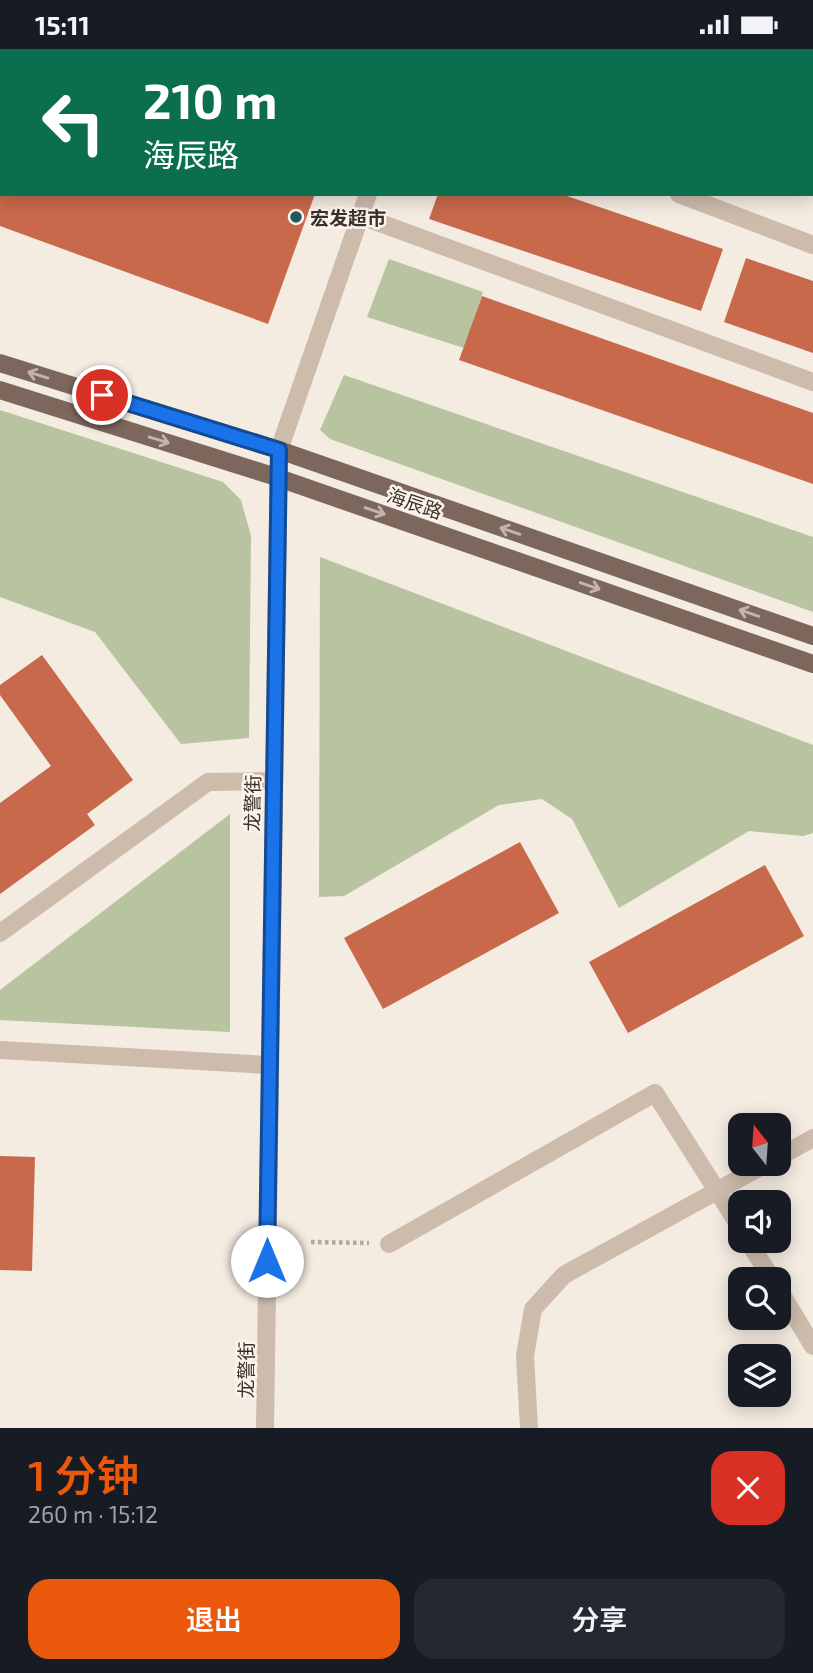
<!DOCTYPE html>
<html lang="zh">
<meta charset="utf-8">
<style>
body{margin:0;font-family:"Exo 2","Noto Sans SC",sans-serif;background:#242831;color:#f1f3f6;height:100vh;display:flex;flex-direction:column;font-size:26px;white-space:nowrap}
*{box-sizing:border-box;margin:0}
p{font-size:23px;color:#9ea1a6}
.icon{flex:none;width:38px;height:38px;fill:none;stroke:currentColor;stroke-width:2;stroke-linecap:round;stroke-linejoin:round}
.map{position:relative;height:1379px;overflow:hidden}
.drawer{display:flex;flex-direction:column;background:#171b24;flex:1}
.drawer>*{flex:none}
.top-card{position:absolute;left:0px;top:0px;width:814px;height:147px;box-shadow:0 4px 18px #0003;background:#0b6e4f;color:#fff;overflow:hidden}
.needle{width:46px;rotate:343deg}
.fabs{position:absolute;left:728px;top:1064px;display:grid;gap:14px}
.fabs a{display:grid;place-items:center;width:63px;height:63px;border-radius:14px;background:#171b24;box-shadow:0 4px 18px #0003;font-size:35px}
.pin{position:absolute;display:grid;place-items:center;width:60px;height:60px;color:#fff;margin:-30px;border:4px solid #fff;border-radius:50%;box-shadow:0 2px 7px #0007}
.me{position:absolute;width:77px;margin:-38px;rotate:0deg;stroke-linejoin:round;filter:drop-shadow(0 0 5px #0008)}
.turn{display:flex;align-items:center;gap:24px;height:147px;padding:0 28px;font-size:32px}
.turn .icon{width:91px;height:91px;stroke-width:2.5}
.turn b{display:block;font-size:49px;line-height:60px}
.round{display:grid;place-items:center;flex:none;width:74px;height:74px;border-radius:21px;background:#242831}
.overview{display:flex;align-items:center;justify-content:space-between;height:119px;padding:0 28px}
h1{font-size:42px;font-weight:600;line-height:52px;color:#ea580c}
.button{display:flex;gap:14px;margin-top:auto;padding:14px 28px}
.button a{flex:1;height:80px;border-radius:21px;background:#ea580c;color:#fff;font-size:28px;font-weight:600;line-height:80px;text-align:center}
.button a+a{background:#242831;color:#f1f3f6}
.status{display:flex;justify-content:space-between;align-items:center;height:49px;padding:0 35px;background:#171b24;direction:ltr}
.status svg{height:19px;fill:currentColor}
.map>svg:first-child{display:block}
</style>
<div class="status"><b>15:11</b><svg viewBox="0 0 49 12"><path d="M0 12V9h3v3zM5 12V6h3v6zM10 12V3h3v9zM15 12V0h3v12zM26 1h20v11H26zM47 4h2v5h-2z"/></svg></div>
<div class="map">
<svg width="813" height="1379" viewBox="0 0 813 1379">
<rect width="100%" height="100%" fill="#f4ebe1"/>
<g fill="#b8c4a0">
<polygon points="389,210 483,243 464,299 367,268"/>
<polygon points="344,326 813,488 813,563 330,390 320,381"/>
<polygon points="0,361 223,433 241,451 251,487 249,689 181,695 95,583 0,548"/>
<polygon points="320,508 813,696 813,784 803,787 749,782 619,859 572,770 542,750 499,756 344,847 319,848"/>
<polygon points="230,765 230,983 0,971 0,941"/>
</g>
<g fill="#c8694b">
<polygon points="0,145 315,145 268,275 0,177"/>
<polygon points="438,145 561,145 723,200 701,262 429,170"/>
<polygon points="746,209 813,232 813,304 724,273"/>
<polygon points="482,247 813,364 813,435 459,311"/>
<polygon points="42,606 133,731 87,765 95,776 0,845 0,754 51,717 0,646 0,636"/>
<polygon points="520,793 559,864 383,960 344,889"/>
<polygon points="765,816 804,887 628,984 589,913"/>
<polygon points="0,1107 35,1108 32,1222 0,1221"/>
</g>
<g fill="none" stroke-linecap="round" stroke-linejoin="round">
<polyline stroke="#b9a596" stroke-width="4.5" stroke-dasharray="3.5 3.5" stroke-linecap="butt" points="311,1193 369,1194"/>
<g stroke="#cdbbac" stroke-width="18">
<polyline points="291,0 296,2"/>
<polyline points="418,2 419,0"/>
<polyline points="679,145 813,196"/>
<polyline points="361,167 813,333"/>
<polyline points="0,884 208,733 273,732"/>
<polyline points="0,1001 268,1016"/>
<polyline points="779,1108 813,1089"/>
<polyline points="748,1192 772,1230"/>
<polyline points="389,1195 655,1044 740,1178"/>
<polyline points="779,1241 813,1297"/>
<polyline points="265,1379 279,401 368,145"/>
<polyline points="529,1379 525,1307 533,1260 564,1226 766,1115"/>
</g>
<g stroke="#7d675c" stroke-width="18">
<polyline points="0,314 279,401 813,587"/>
<polyline points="0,341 270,426 813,615"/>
</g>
</g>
<defs><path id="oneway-shaft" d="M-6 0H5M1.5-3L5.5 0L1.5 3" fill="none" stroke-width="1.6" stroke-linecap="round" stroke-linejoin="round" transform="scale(1.75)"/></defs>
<g stroke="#c2b5ac">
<use href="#oneway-shaft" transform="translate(38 326) rotate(-163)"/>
<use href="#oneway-shaft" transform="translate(159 391) rotate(17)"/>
<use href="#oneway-shaft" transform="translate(375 462) rotate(19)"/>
<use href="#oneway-shaft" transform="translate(510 482) rotate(-161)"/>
<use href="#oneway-shaft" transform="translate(590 537) rotate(19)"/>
<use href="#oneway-shaft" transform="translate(749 564) rotate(-161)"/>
</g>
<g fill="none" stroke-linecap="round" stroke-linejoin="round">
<g stroke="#114b97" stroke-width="18">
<polyline id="route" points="102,346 279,401 267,1212"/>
</g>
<use href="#route" stroke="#1a73e8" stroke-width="12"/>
</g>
<circle fill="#1f5a5e" stroke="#fbf5ee" stroke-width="2.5" cx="296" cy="168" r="7"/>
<g text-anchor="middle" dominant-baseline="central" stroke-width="5" stroke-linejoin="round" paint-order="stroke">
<g font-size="19" font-weight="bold" fill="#3b302b" stroke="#fbf5ee" text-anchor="start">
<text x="310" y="168">宏发超市</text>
</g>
<g font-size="19" fill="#3b302b" stroke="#fbf5ee">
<text transform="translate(415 454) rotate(19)">海辰路</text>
<text transform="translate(252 754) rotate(-89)">龙警街</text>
<text transform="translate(245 1321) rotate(-90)">龙警街</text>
</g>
</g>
</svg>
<div class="fabs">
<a><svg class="needle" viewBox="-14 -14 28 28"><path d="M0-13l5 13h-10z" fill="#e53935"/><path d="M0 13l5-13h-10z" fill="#9ea1a6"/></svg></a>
<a><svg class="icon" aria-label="sound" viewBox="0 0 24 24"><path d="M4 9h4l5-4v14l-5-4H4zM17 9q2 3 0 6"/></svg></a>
<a><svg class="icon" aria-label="search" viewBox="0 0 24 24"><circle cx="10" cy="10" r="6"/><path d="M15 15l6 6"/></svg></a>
<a><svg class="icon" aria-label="layers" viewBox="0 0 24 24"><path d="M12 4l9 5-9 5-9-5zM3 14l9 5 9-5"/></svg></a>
</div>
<div class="pin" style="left:102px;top:346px;background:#d93025"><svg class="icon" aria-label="arrive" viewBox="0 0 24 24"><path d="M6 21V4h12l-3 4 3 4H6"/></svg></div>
<svg class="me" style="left:267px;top:1212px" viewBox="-20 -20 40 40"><circle r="19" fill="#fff"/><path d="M0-13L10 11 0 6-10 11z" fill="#1a73e8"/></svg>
<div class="top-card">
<div class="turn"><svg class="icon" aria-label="left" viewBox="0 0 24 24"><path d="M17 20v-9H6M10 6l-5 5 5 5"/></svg><div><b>210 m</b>海辰路</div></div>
</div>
</div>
<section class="drawer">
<div class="overview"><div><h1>1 分钟</h1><p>260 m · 15:12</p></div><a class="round" style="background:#d93025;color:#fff"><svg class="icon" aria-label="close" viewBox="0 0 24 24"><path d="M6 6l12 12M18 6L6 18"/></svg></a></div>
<div class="button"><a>退出</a><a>分享</a></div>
</section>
